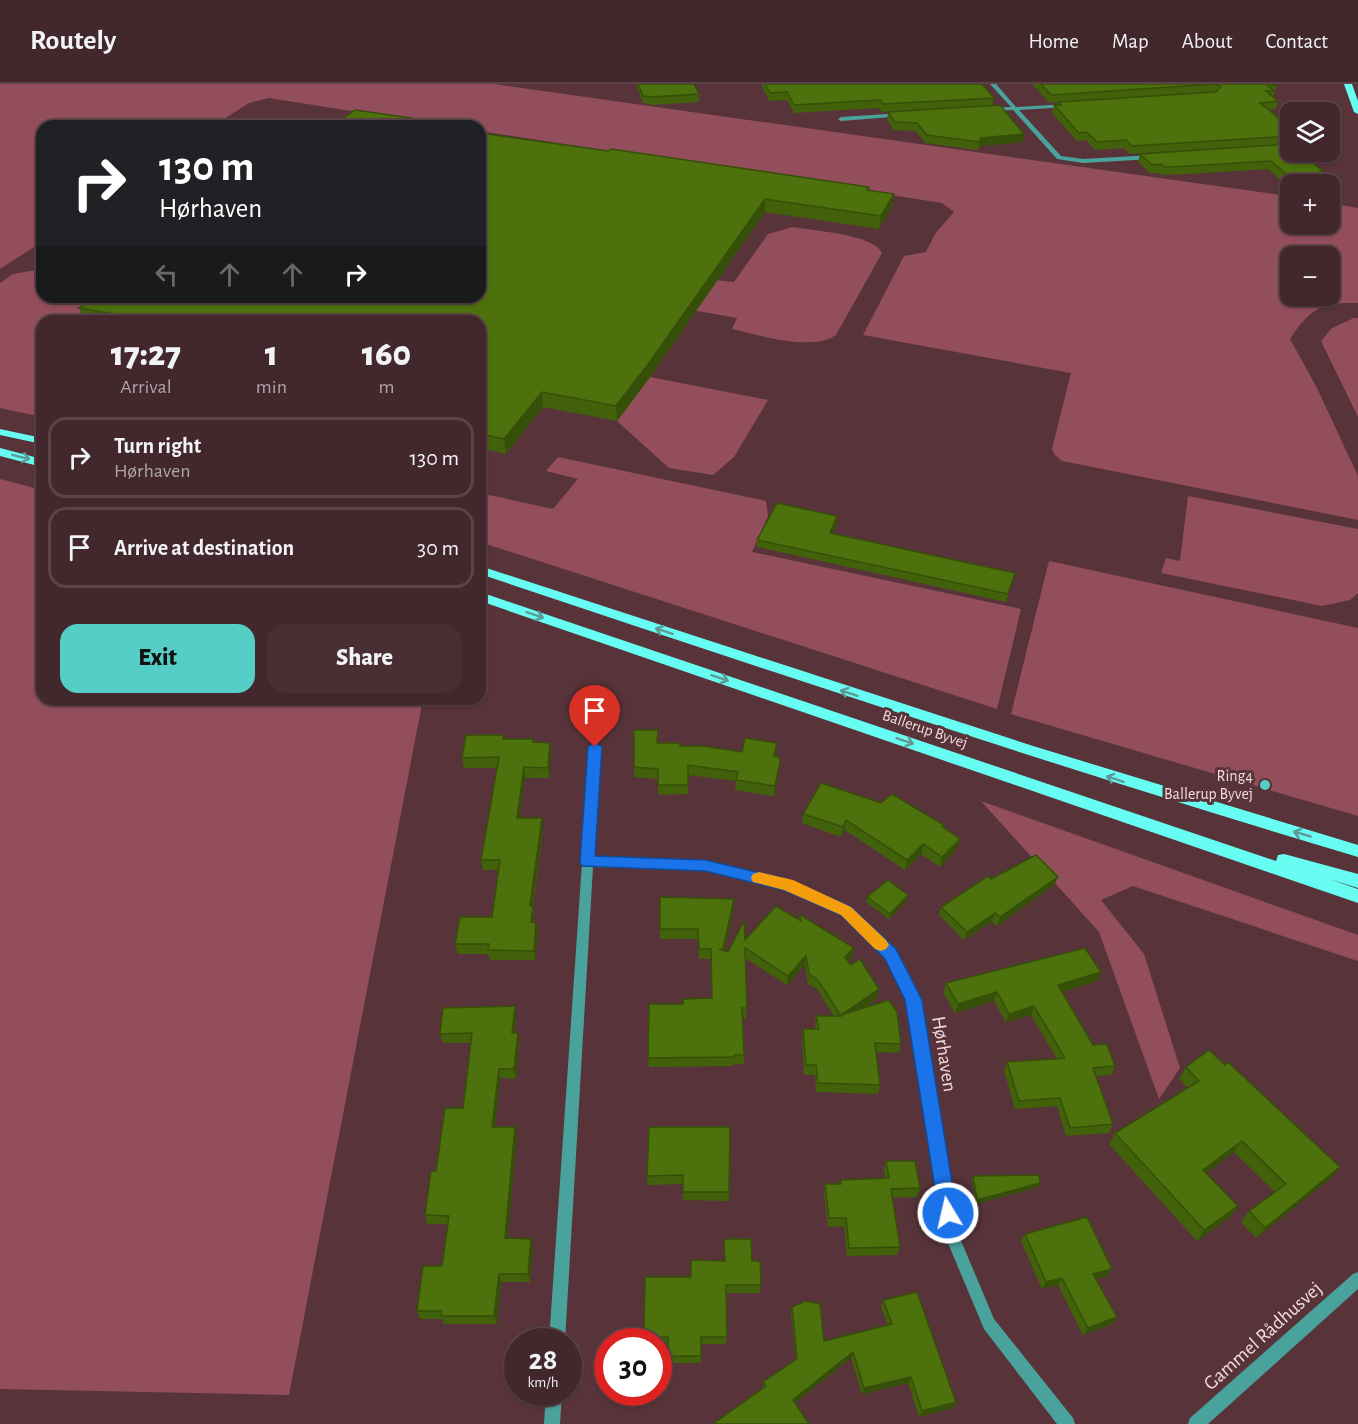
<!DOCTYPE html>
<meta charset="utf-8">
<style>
body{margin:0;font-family:"Alegreya Sans",sans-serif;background:#492f34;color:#f1f3f6;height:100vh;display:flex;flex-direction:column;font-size:22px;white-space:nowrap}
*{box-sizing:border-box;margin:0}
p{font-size:20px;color:#aea5a9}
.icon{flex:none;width:33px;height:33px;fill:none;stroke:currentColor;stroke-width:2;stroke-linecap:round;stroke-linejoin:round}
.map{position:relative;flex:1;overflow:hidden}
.side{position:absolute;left:36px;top:231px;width:450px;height:390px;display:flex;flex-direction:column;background:#42272c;border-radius:18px;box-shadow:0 2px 4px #0004,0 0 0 2px #5a4448}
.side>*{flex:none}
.banner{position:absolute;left:36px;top:36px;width:450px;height:183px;border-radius:18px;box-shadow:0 2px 4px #0004,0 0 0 2px #5a4448;background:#202124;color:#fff;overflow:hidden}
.tools{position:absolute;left:1280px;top:18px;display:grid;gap:12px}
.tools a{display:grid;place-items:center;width:60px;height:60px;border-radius:12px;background:#42272c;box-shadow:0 2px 4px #0004,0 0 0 2px #5a4448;font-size:30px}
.speed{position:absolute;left:504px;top:1244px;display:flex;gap:12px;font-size:30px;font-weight:700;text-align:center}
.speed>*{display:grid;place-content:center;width:78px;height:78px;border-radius:50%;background:#42272c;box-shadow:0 2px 4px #0004,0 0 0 2px #5a4448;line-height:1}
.speed small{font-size:15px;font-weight:400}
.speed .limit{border:9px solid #d22;background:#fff;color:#111}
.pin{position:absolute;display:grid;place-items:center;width:51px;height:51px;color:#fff;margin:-62px -26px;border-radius:50% 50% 50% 0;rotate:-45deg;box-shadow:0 0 6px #0007}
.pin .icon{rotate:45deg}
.me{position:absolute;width:66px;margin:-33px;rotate:351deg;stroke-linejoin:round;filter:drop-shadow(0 0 4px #0008)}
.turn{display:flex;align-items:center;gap:21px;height:126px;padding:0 24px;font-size:27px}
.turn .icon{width:78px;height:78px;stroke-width:2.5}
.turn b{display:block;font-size:42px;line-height:51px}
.lanes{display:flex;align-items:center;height:57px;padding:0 24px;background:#0003;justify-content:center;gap:30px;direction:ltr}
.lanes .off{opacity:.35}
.eta{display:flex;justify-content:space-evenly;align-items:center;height:102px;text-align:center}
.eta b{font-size:36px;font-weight:800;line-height:42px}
.button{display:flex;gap:12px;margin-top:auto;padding:12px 24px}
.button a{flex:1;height:69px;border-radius:18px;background:#55cec5;color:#111;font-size:24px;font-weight:800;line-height:69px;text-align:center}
.button a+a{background:#492f34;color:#f1f3f6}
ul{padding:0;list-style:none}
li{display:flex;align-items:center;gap:18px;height:81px;margin:0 12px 9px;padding:0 12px;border:3px solid #5a4448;border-radius:18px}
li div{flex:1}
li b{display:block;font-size:22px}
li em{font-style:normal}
header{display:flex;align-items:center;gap:36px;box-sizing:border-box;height:84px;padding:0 30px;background:#42272c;border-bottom:2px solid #5a4448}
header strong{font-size:28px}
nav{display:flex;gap:33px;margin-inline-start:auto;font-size:21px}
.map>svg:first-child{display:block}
</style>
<header>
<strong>Routely</strong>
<nav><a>Home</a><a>Map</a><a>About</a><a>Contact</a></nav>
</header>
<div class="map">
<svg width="1358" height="1340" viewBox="0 0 1358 1340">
<rect width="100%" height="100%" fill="#58343a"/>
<g fill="#934e5b" fill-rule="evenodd">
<path d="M0 0H494L1273 110 1290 113V140H1329V119L1358 124V219C1322 218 1310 224 1290 255L1316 302 1358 392V436L1062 377 1055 371 1052 365 1071 289 863 251 904 172 926 168 935 150 954 128 942 119 480 47V42H447L269 14 249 19 213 42H42V158L0 185ZM1290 172H1329V212H1290Z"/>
<path d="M793 143C813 147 874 150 882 169L836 251C811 268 760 251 732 245L737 234 692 226 714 196 734 198 768 150Z"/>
<polygon points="36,186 42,187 42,213 94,213 114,217 86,237 42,237 42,333 0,324 0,199 13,190"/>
<polygon points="1354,234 1358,234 1358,333 1321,257 1332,244"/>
<polygon points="650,293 768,316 734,373 713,391 669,384 617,337"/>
<polygon points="558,373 766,417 768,432 752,468 1021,525 997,625 480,458 480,409 553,425 578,395 546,387"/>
<polygon points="0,395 42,406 42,615 423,615 289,1311 0,1305"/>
<polygon points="1188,412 1358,445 1358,509 1350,516 1322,522 1161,489 1166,474 1180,477"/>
<polygon points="1049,477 1358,544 1358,732 1011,630"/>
<polygon points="981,717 1358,851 1358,877 1133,802 1101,816 1144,870 1180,984 1159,1015 1099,848"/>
</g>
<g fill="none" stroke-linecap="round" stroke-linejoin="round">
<g fill="#4aa29c" fill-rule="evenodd">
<polygon points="990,0 996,0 1016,23 1069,20 1070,21 1067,23 1019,26 1061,72 1083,75 1153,71 1156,73 1153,75 1083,79 1057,75 1013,26 988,27 987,26 990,24 1011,23"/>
<polygon points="902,29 905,31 904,32 841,37 838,35 841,33"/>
<polygon points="595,659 600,663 594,774 705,778 787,796 850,824 895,866 919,916 959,1152 994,1235 1073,1334 1075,1340 1057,1340 984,1245 945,1152 907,916 887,873 842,830 785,805 705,786 593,783 565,1257 549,1257 590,663"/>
<polygon points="1358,1188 1358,1205 1208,1340 1188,1340 1190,1334 1353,1190"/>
<polygon points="546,1308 562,1308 560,1340 544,1340"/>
</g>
<g fill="#67fdf3" fill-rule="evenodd">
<polygon points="1344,0 1352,0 1358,17 1358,30 1354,28"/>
<polygon points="0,345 42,354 42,360 0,351"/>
<polygon points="0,364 42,375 42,383 0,372"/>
<path d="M480 482 1033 662 1358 761V773C1063 685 772 588 480 490Z"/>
<polygon points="480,508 1276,777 1278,771 1284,770 1358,790 1358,804 1329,795 1358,805 1358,819 480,517"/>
</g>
</g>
<g fill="#42610b">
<polygon points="636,0 694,0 699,10 699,18 652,21 643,19"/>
<polygon points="761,0 982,0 994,14 992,22 1023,58 979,62 978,66 925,59 916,47 894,46 887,36 888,28 977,23 882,28 879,24 794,29 787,16 769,17"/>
<polygon points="1032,0 1275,0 1277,1 1273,13 1278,17 1276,25 1269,26 1290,68 1309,68 1308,68 1300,69 1324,88 1321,97 1284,99 1268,85 1187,90 1162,91 1160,89 1150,89 1138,78 1140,70 1274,61 1130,70 1124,64 1095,66 1086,56 1077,57 1052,29 1054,21 1058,21 1059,18 1215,9 1214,8 1050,19"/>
<polygon points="480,49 869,103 868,106 894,110 892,123 879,145 765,128 650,293 617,337 543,323 506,370 480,364 480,237 84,237 79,224"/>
<polygon points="837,432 837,440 832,449 1015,489 1006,518 757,463 757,456"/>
<polygon points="504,655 533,655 533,658 550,659 551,669 549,694 525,694 519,734 543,744 533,822 534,832 534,838 538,848 535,876 490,876 488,870 458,870 455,860 492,833 499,786 483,786 481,776 497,684 464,684 462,674"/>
<polygon points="658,659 742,668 776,669 775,673 780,678 779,688 774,712 735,706 736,697 688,691 688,710 658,711 658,695 634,693 634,683"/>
<polygon points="881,719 943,743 957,765 940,783 921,770 905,786 845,746 841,753 802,739 803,730"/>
<polygon points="1058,793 1054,801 997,842 992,838 964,856 939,831 941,823 991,795"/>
<polygon points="908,811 907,816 889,835 866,818 867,813"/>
<polygon points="660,813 734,815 734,824 724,867 728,868 745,856 799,836 799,830 854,864 852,873 848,877 877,914 864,924 901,960 899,969 876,968 880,1001 878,1010 816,1008 815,991 804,991 802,955 803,945 816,945 815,942 816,932 834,932 817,905 808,900 805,881 787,901 745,874 747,924 746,934 743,934 744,971 744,980 734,980 733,982 649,983 648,974 683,920 712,914 711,875 699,875 698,855 660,855"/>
<polygon points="1097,897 1062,908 1093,961 1115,982 1111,991 1096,992 1113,1040 1109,1049 1066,1052 1057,1022 1015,1025 1004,987 1007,978 1057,975 1031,931 1006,938 994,917 955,929 943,908 946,899"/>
<polygon points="515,922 516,932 515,949 518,949 519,958 516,995 500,994 495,1043 517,1052 507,1154 533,1163 530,1198 501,1198 497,1240 444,1240 442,1235 420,1235 417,1227 442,1182 448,1140 427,1140 425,1131 436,1087 463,1024 471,959 443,959 440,950"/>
<polygon points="1186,983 1340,1083 1331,1094 1256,1154 1241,1138 1249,1127 1275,1108 1234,1068 1206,1089 1238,1122 1230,1133 1197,1157 1109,1060 1115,1049 1188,1004 1179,995"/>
<polygon points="649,1043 729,1108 729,1117 683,1116 683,1100 647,1101"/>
<polygon points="886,1077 920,1104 917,1113 893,1114 900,1163 897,1171 847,1172 844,1142 828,1143 824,1109 825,1100 840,1100 841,1096 885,1094 884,1086"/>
<polygon points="973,1092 1038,1103 976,1120 972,1097"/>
<polygon points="1025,1150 1112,1185 1107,1192 1096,1195 1117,1233 1112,1240 1083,1251 1058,1201 1042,1205 1021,1157"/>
<polygon points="724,1155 752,1177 761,1201 760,1209 726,1209 726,1260 701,1260 701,1279 668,1279 668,1260 658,1260 658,1257 644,1257 644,1253 691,1193 724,1177"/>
<polygon points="883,1216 956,1318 953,1324 919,1333 908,1299 862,1310 851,1274 795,1319 763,1304 763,1298 796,1276 791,1229 792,1223 824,1257 888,1241 881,1223"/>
</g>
<g fill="#364f09">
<polygon points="411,34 412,42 404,39"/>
<polygon points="1024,50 1023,58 979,62 978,66 981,54"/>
<polygon points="894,110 892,123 879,145 881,132"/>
<polygon points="765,115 765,128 650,293 617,337 616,322"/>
<polygon points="542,308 543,323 506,370 504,355"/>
<polygon points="837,432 837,440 829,456 830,449"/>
<polygon points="550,659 551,669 549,694 548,684"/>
<polygon points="780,678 779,688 774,712 775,702"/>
<polygon points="524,683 525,694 518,744 517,734"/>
<polygon points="542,734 543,744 531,831 530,822"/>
<polygon points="846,736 845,746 841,753 843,743"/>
<polygon points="960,755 957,765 940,783 942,773"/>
<polygon points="923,760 921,770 905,786 907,776"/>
<polygon points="1058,793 1054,801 997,842 1000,833"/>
<polygon points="908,811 907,816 889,835 890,830"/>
<polygon points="734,815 734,824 722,875 723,865"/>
<polygon points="533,822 534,832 533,848 531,838"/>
<polygon points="995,829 992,838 964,856 967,848"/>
<polygon points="536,839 538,848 535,876 534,867"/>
<polygon points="854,864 852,873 843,883 845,873"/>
<polygon points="806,872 805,881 787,901 788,892"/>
<polygon points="1101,888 1097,897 1055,910 1058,901"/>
<polygon points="879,905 877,914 840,940 841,931"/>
<polygon points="997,908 994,917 955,929 958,920"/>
<polygon points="515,922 516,932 514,958 512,949"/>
<polygon points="1034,922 1031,931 1006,938 1009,930"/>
<polygon points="518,949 519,958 516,995 514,985"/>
<polygon points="499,985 500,994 494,1052 492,1043"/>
<polygon points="515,1043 517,1052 507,1162 505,1154"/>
<polygon points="1242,1057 1234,1068 1196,1097 1203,1086"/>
<polygon points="1340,1083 1331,1094 1256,1154 1265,1144"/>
<polygon points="1040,1099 1038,1103 976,1120 977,1116"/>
<polygon points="1238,1122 1230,1133 1197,1157 1204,1146"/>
<polygon points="531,1155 533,1163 530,1198 528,1190"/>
<polygon points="1112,1185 1107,1192 1089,1197 1093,1190"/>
<polygon points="499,1190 501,1198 497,1240 494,1232"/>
<polygon points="1062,1194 1058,1201 1042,1205 1046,1198"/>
<polygon points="1117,1233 1112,1240 1083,1251 1088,1244"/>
<polygon points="853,1268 851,1274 792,1321 793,1316"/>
<polygon points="911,1293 908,1299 862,1310 864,1304"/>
<polygon points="956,1318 953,1324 919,1333 922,1327"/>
</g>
<g fill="#4d710d" stroke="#364f09" stroke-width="1.5">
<polygon points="638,0 694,0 699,10 652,13 643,12"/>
<polygon points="765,0 982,0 994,14 883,20 880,16 794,21 787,8 770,9"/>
<polygon points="1041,0 1216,0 1051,11"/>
<polygon points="1216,0 1275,0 1277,1 1268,2 1274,7 1266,7 1278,17 1260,19 1290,43 1290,68 1299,68 1324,88 1287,91 1271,77 1189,82 1164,83 1162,80 1152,81 1140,70 1276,61 1281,56 1276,53 1132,62 1126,56 1097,58 1087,48 1079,49 1054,21 1061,21 1059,18 1216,8 1221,3"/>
<polygon points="1000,21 1024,50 981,54 979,58 927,51 917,39 895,38 888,28"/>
<polygon points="355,26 411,34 404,39 428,42 333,42"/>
<polygon points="480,49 608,67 611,65 869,103 867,106 894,110 881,132 765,115 649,279 616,322 542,308 504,355 480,350 480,237 157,237 79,224 95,213 480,213"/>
<polygon points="777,419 837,432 830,449 1015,489 1008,510 757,456"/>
<polygon points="634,646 658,646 657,659 680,659 680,662 703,662 742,668 745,654 777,659 774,672 779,673 780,678 775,702 736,696 738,688 688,681 688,701 658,701 658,685 634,683"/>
<polygon points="466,651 504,651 503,655 533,655 533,658 550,659 548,684 524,683 517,734 542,734 530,822 533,822 531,838 536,839 534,867 488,866 489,860 455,860 460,833 492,833 500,776 481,776 499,673 462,674"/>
<polygon points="821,699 881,719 892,710 944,741 942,742 960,755 942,773 923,760 907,776 846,736 843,743 803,730"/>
<polygon points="1036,771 1058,793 1000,833 995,829 967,848 941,823 988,792 991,795"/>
<polygon points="888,796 908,811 890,830 867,813"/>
<polygon points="660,813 734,815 723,865 719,865 728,868 744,837 745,856 776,822 801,837 799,830 854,864 845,873 851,881 860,875 879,905 841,931 889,916 897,928 901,960 875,959 880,1001 818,999 816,981 806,981 803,945 819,945 816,932 841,932 818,896 809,890 806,872 788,892 745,864 747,924 742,924 744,971 734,971 734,973 648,974 649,920 683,920 683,915 712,914 711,865 699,865 698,845 660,845"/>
<polygon points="1085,864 1101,888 1058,901 1093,961 1107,960 1115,982 1093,984 1113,1040 1070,1044 1060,1014 1019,1017 1007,978 1065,974 1034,922 1009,930 997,908 958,920 946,899"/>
<polygon points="515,922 512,949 518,949 514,985 499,985 492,1043 515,1043 505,1154 531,1155 528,1190 499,1190 494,1232 441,1232 442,1227 417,1227 423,1182 442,1182 449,1132 425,1131 431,1087 436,1087 445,1024 463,1024 472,949 440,950 443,924"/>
<polygon points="1209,966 1225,981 1228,978 1340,1083 1265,1144 1249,1127 1286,1100 1242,1057 1203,1086 1238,1122 1204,1146 1115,1049 1199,997 1186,983"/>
<polygon points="649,1043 730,1043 729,1108 683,1108 683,1091 647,1092"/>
<polygon points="886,1077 915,1077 920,1104 891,1105 900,1163 849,1164 846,1134 829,1134 825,1100 841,1100 841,1096 889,1094"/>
<polygon points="1039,1091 1040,1099 977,1116 973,1092"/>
<polygon points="1087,1133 1112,1185 1093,1190 1117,1233 1088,1244 1062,1194 1046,1198 1025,1150"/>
<polygon points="724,1155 751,1155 752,1177 760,1177 761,1201 726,1201 727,1253 701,1253 701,1272 668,1272 668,1253 644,1253 645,1193 691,1193 691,1176 725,1177"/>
<polygon points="917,1208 956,1318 922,1327 911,1293 864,1304 853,1268 793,1316 809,1340 713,1340 766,1302 763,1298 797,1275 792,1223 805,1217 820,1220 824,1257 892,1240 883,1216"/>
</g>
<defs><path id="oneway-shaft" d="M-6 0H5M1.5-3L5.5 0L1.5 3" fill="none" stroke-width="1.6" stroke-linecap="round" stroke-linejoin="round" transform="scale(1.5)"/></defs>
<g stroke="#609896">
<use href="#oneway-shaft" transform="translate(21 373) rotate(14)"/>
<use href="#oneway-shaft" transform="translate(535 531) rotate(19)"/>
<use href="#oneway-shaft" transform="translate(664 547) rotate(-162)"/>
<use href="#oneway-shaft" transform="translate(720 594) rotate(19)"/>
<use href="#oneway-shaft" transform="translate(849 609) rotate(-162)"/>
<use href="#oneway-shaft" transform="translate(905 657) rotate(19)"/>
<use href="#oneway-shaft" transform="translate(1115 695) rotate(-162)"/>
<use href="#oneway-shaft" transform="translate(1302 750) rotate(-164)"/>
</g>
<polygon fill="#1a73e8" stroke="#114b97" stroke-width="1.5" points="595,658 602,663 595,772 705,776 787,795 851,823 896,865 922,916 957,1129 955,1135 948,1138 942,1135 939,1129 905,916 885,875 841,831 784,806 705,787 582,782 580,778 588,663"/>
<polygon fill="#f59e0b" points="759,788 793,796 851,823 886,856 889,861 886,865 881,867 875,865 841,831 784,806 753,798 751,794 753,790"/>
<circle fill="#55cec5" stroke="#58343a" stroke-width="2" cx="1265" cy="701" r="6"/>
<g text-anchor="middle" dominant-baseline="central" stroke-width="6" stroke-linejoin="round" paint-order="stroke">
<g font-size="16" fill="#f2dadd" stroke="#58343a">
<text transform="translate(925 645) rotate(19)">Ballerup Byvej</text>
</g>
<g font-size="16" fill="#f2dadd" stroke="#58343a" text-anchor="end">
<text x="1253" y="692">Ring4<tspan x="1253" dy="18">Ballerup Byvej</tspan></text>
</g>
<g font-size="20" fill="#f2dadd" stroke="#58343a">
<text transform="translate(944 970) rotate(81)">Hørhaven</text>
<text transform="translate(1263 1252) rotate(-42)">Gammel Rådhusvej</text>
</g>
</g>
</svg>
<div class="tools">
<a><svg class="icon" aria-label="layers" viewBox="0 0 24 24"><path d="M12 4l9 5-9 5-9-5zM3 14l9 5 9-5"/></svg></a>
<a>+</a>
<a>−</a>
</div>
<div class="speed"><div>28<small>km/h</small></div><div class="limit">30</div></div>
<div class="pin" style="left:595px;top:663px;background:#d93025"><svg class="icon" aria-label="arrive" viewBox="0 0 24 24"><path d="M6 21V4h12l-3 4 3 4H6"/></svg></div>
<svg class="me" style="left:948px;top:1129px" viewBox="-20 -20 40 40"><circle r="17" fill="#1a73e8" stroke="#fff" stroke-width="3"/><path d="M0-11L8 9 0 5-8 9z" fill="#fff"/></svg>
<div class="banner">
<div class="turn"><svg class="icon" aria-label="right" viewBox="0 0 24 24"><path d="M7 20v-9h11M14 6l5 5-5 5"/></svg><div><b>130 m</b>Hørhaven</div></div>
<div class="lanes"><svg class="icon off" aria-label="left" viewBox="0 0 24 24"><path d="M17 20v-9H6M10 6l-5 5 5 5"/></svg><svg class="icon off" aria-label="ahead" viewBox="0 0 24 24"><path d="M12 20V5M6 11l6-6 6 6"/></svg><svg class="icon off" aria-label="ahead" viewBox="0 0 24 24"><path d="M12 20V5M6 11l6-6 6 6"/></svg><svg class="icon" aria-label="right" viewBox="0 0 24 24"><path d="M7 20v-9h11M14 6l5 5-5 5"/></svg></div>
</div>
<section class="side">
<div class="eta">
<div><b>17:27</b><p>Arrival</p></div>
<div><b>1</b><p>min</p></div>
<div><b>160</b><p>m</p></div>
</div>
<ul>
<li><svg class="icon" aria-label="right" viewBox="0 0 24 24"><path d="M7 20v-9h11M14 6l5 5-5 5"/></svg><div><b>Turn right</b><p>Hørhaven</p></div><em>130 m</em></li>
<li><svg class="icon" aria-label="arrive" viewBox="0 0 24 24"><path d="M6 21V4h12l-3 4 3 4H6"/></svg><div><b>Arrive at destination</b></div><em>30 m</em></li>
</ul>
<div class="button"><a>Exit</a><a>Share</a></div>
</section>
</div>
